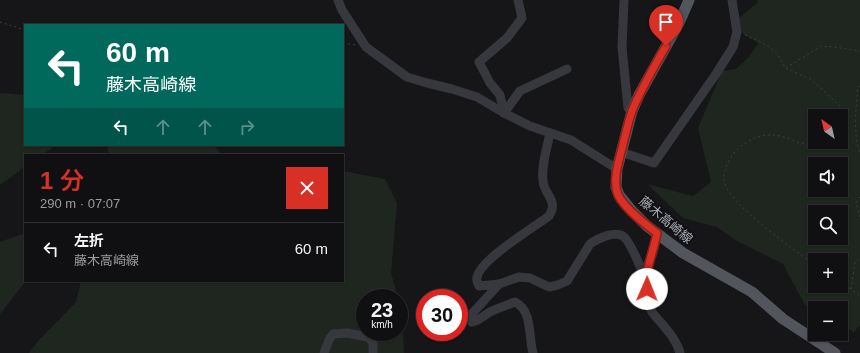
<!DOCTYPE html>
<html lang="ja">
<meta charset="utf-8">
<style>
body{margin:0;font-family:Arial,"Noto Sans JP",sans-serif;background:#19191b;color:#f1f3f6;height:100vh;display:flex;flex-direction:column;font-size:15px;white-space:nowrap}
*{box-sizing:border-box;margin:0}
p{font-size:13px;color:#9c9d9f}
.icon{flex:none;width:22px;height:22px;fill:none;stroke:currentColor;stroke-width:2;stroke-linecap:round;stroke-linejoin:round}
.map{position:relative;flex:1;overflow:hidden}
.panel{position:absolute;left:24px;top:154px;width:320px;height:128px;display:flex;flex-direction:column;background:#101012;border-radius:0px;box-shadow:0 1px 3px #0004,0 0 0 1px #303032}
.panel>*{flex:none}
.hud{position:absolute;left:24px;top:24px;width:320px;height:122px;border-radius:0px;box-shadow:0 1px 3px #0004,0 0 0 1px #303032;background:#00695c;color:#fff;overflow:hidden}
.needle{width:26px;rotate:326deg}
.fabs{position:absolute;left:808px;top:109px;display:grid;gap:8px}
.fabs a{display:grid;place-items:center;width:40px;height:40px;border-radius:0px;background:#101012;box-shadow:0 1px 3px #0004,0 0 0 1px #303032;font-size:20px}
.speed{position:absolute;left:356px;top:289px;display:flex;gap:8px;font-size:20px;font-weight:700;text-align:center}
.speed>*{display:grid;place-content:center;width:52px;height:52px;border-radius:50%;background:#101012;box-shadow:0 1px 3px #0004,0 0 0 1px #303032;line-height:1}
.speed small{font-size:10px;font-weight:400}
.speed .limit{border:6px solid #d22;background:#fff;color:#111}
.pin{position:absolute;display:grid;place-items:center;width:34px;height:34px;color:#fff;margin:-41px -17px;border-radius:50% 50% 50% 0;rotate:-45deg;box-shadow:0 0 4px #0007}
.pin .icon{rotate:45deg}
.me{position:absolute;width:44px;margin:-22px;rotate:1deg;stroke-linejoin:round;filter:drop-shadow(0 0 3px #0008)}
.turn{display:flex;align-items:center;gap:14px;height:84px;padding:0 16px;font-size:18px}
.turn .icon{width:52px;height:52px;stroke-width:2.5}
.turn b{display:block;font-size:28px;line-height:34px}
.lanes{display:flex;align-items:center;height:38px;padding:0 16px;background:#0003;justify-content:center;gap:20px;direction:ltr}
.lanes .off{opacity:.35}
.round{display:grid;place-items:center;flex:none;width:42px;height:42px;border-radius:0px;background:#19191b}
.overview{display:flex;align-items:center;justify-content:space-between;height:68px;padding:0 16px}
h1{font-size:24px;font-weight:600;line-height:30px;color:#d93025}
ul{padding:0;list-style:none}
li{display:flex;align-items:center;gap:12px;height:52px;padding:0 16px;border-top:1px solid #303032}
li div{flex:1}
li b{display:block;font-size:15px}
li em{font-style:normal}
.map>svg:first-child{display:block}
</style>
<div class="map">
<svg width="860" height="353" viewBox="0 0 860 353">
<rect width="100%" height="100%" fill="#161618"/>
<g fill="#1e261f" fill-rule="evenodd">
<path d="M757 0H860V325L854 332 841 325V308H815V311L805 305 783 264 735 240 717 227 683 218 647 184 693 196 711 182 698 128 722 71 736 69 749 57 758 43 742 33 739 18 758 2ZM815 116H841V142H815ZM815 164H841V190H815ZM815 212H841V238H815ZM815 260H841V286H815Z"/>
<polygon points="0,93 25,95 25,145 56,145 42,155 25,155 25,167 0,185"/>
<polygon points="106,145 214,145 222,155 110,155"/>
<polygon points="343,171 385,179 397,203 391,273 398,298 365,298 365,332 399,332 399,303 402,313 404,353 29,353 38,341 76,302 81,281 343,281"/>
<polygon points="25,233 26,281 0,314 0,242"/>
</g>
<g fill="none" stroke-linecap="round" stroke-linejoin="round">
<g stroke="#3d3f44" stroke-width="1" stroke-dasharray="2 3" stroke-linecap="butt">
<polyline points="0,22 25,30"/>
<polyline points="193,25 197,25"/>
<path d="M745 35C765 44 776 46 785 68L810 79 823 90 846 112 848 122V131L841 140"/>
<polyline points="343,43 356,45"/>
<polyline points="786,68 821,46 834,47 860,51"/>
<path d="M860 86 858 87C856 105 853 137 860 153"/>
<polyline points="860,197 856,202 860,218"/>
<path d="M815 265C796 251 727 203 724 181 723 170 728 161 734 153 745 140 763 132 780 136 786 137 792 140 797 142 804 144 812 144 818 145 826 146 832 147 839 142"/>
<polyline points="841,282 860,296"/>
<polyline points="851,289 855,263 860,258"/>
</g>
<g stroke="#37383d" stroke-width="9">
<polyline points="338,0 342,10 366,47 407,77 427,83 452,89 477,97 504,113 530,126 571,140 617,169"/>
<polyline points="624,0 622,47 628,108 632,111"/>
<polyline points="504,113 500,95 490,83 479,62 507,38 522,18 518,0"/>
<polyline points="504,113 520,91 567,69"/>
<polyline points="621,152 654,163 716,74 733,47 737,32 732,0"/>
<path d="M657 233C655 241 655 250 651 258 650 261 648 263 647 266 645 277 645 303 652 312 662 325 676 337 680 353"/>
<path d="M499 284 519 277 530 278 549 287 558 285 567 281 590 244C598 238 614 231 623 236 631 242 642 271 646 281"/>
<polyline points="324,353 329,340 333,334 347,333 368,337 373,342 373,353"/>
<path d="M533 353C528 336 533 311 515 302 507 305 498 308 490 312 484 315 479 321 472 322L470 316 499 284 479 286C477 283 476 281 477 277 481 259 533 228 549 216 559 200 544 195 543 181 541 166 547 148 550 133"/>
</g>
<polyline stroke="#53555c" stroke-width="11" points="689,0 679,23 639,95 632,111 617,169 616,187 619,195 632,211 647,226 683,253 752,292 783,319 835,353"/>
</g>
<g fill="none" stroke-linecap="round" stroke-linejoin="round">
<g stroke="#8d1f18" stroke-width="10">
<path id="route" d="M647 289C645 268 653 254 657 233 645 224 625 209 618 195 613 182 617 168 620 156 624 141 627 126 632 111 641 89 654 67 666 46"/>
</g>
<use href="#route" stroke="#d93025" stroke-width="7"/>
</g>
<g text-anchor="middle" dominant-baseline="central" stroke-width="4" stroke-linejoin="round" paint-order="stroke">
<g font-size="13" fill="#a8adb8" stroke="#111113">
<text transform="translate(666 220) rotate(40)">藤木高崎線</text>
</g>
</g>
</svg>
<div class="fabs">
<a><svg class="needle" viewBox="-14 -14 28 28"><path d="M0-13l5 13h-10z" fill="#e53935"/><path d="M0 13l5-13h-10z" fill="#9c9d9f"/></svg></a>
<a><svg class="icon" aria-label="sound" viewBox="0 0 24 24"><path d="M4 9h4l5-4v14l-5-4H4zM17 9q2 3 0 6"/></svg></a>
<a><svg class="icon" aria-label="search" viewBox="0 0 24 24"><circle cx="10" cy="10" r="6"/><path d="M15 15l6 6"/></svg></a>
<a>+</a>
<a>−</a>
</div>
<div class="speed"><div>23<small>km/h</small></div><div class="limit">30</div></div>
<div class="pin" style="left:666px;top:46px;background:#d93025"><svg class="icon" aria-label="arrive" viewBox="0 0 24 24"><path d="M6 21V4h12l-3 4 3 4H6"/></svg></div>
<svg class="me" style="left:647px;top:289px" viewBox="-20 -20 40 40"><circle r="19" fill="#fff"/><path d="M0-13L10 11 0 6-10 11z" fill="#d93025"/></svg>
<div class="hud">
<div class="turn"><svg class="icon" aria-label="left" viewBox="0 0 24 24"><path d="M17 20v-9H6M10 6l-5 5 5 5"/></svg><div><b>60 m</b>藤木高崎線</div></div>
<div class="lanes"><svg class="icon" aria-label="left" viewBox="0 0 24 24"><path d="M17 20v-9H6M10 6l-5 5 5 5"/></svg><svg class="icon off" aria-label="ahead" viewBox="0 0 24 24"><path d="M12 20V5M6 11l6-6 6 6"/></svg><svg class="icon off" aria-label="ahead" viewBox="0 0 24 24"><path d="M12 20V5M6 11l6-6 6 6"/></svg><svg class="icon off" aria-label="right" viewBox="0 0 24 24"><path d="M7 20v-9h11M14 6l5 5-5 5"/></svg></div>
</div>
<section class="panel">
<div class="overview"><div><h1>1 分</h1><p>290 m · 07:07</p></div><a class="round" style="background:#d93025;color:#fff"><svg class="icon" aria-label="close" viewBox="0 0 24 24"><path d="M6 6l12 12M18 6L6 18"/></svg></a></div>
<ul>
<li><svg class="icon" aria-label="left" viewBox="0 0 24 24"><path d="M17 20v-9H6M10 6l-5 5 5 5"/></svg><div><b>左折</b><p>藤木高崎線</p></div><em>60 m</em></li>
</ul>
</section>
</div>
